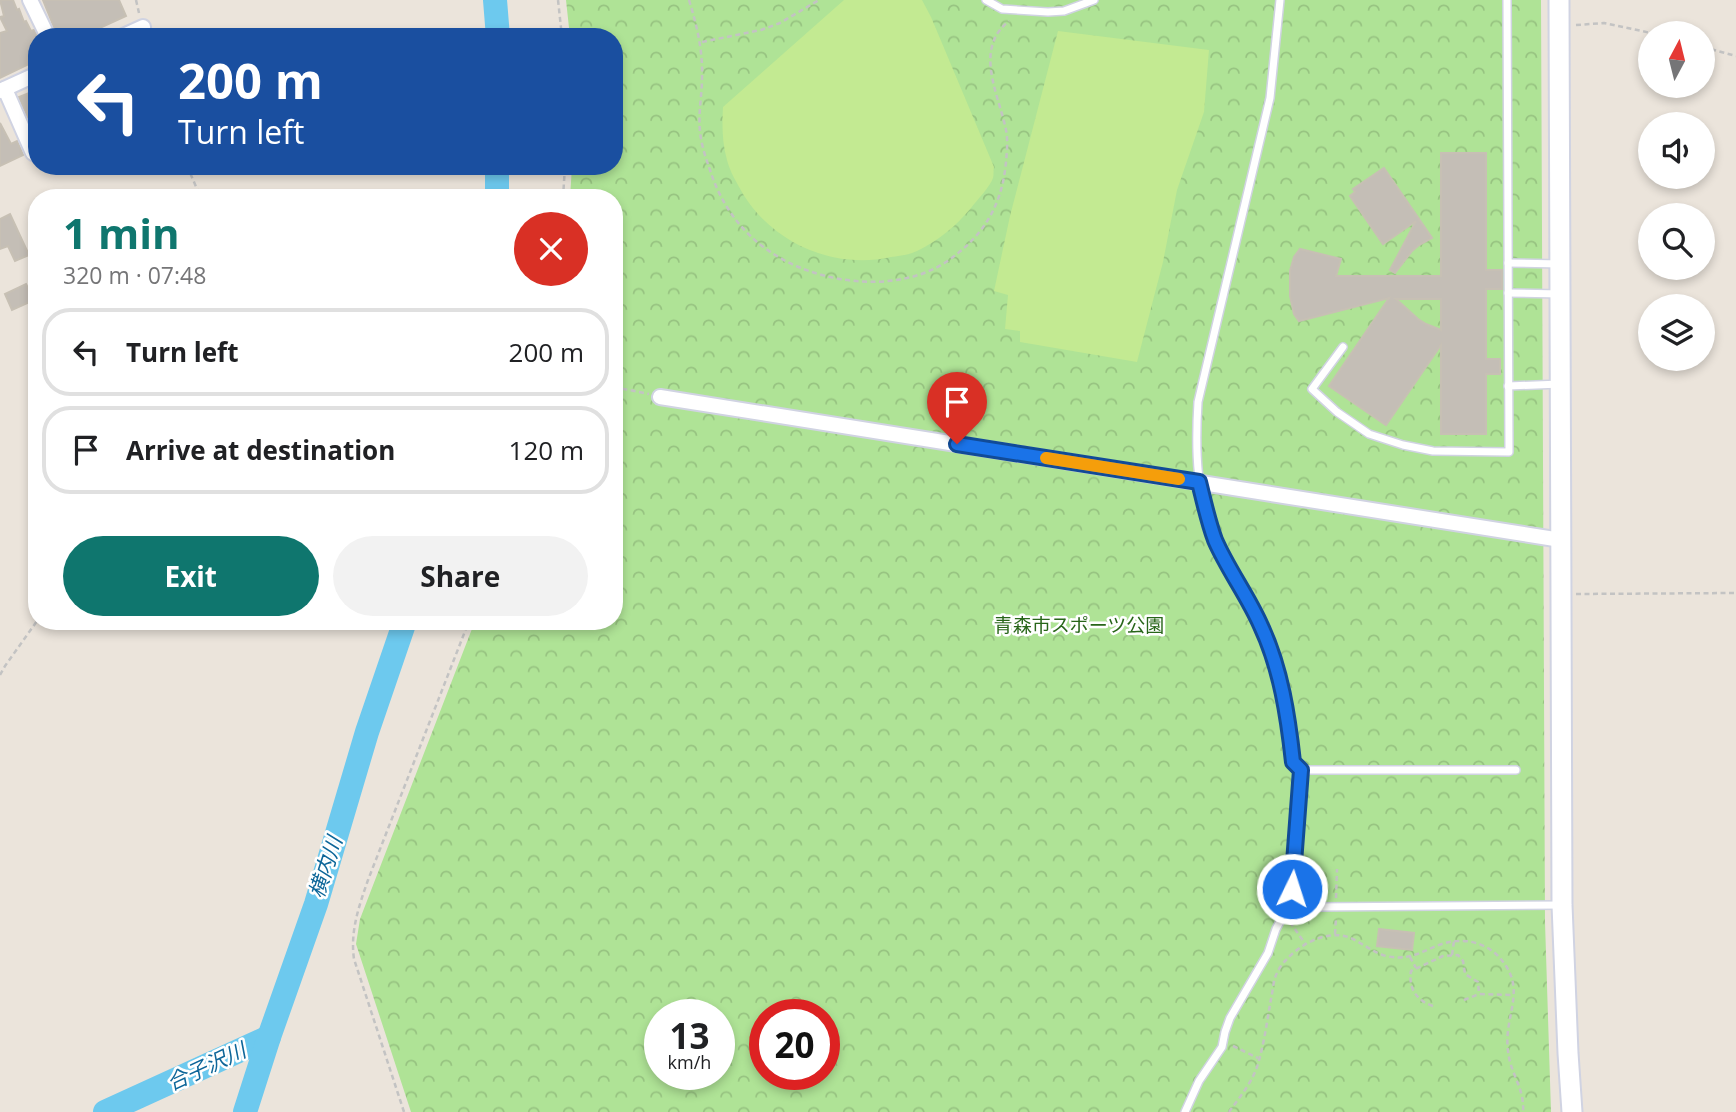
<!DOCTYPE html>
<meta charset="utf-8">
<style>
body{margin:0;font-family:"Open Sans","Noto Sans JP",sans-serif;background:#f2f2f2;color:#202124;height:100vh;display:flex;flex-direction:column;font-size:26px;white-space:nowrap}
*{box-sizing:border-box;margin:0}
p{font-size:23px;color:#757577}
.icon{flex:none;width:38px;height:38px;fill:none;stroke:currentColor;stroke-width:2;stroke-linecap:round;stroke-linejoin:round}
.map{position:relative;flex:1;overflow:hidden}
.drawer{position:absolute;left:28px;top:189px;width:595px;height:441px;display:flex;flex-direction:column;background:#fff;border-radius:28px;box-shadow:0 4px 10px #0003}
.drawer>*{flex:none}
.top-card{position:absolute;left:28px;top:28px;width:595px;height:147px;border-radius:28px;box-shadow:0 4px 10px #0003;background:#1a4fa0;color:#fff;overflow:hidden}
.needle{width:46px;rotate:7deg}
.controls{position:absolute;left:1638px;top:21px;display:grid;gap:14px}
.controls a{display:grid;place-items:center;width:77px;height:77px;border-radius:50%;background:#fff;box-shadow:0 4px 10px #0003;font-size:35px}
.speed{position:absolute;left:644px;top:999px;display:flex;gap:14px;font-size:35px;font-weight:700;text-align:center}
.speed>*{display:grid;place-content:center;width:91px;height:91px;border-radius:50%;background:#fff;box-shadow:0 4px 10px #0003;line-height:1}
.speed small{font-size:18px;font-weight:400}
.speed .limit{border:10px solid #d22;background:#fff;color:#111}
.pin{position:absolute;display:grid;place-items:center;width:60px;height:60px;color:#fff;margin:-72px -30px;border-radius:50% 50% 50% 0;rotate:-45deg;box-shadow:0 0 7px #0007}
.pin .icon{rotate:45deg}
.me{position:absolute;width:77px;margin:-38px;rotate:4deg;stroke-linejoin:round;filter:drop-shadow(0 0 5px #0008)}
.turn{display:flex;align-items:center;gap:24px;height:147px;padding:0 35px;font-size:32px}
.turn .icon{width:91px;height:91px;stroke-width:2.5}
.turn b{display:block;font-size:49px;line-height:60px}
.round{display:grid;place-items:center;flex:none;width:74px;height:74px;border-radius:37px;background:#f2f2f2}
.overview{display:flex;align-items:center;justify-content:space-between;height:119px;padding:0 35px}
h1{font-size:42px;font-weight:700;line-height:52px;color:#0f766e}
.cta{display:flex;gap:14px;margin-top:auto;padding:14px 35px}
.cta a{flex:1;height:80px;border-radius:42px;background:#0f766e;color:#fff;font-size:28px;font-weight:700;line-height:80px;text-align:center}
.cta a+a{background:#f2f2f2;color:#202124}
ul{padding:0;list-style:none}
li{display:flex;align-items:center;gap:21px;height:88px;margin:0 14px 10px;padding:0 21px;border:4px solid #e0e0e0;border-radius:28px}
li div{flex:1}
li b{display:block;font-size:26px}
li em{font-style:normal}
.map>svg:first-child{display:block}
</style>
<div class="map">
<svg width="1736" height="1112" viewBox="0 0 1736 1112">
<defs>
<pattern id="park-crowns" width="20" height="18" patternUnits="userSpaceOnUse" patternTransform="scale(1.75)"><rect width="20" height="18" fill="#afe396"/><path d="M2 6a3 3 0 1 1 6 0M12 15a3 3 0 1 1 6 0" fill="none" stroke="#97c381"/></pattern>
</defs>
<rect width="100%" height="100%" fill="#ebe4db"/>
<path fill="url(#park-crowns)" fill-rule="evenodd" d="M566 0H1541L1545 922 1551 1112H411L356 944 360 919 475 621H614V198H570L572 166H614V37H570ZM660 1015H719V1074H660ZM765 1015H824V1074H765Z"/>
<g fill="#c3ea92">
<path d="M844 0H922L931 17 994 167C993 171 994 174 993 178 990 187 977 200 971 208 956 226 938 241 917 251 909 255 899 256 891 257 834 270 773 243 743 194 737 183 730 172 727 160 722 143 722 124 723 107Z"/>
<polygon points="1058,31 1209,50 1204,112 1177,190 1163,262 1137,362 1020,342 1020,331 1005,329 1008,295 994,291 1010,216"/>
</g>
<g fill="none" stroke-linecap="round" stroke-linejoin="round">
<g stroke="#6dc9ee" stroke-width="24">
<polyline points="495,0 498,37"/>
<polyline points="497,198 497,166"/>
<polyline points="105,1112 269,1037"/>
<polyline points="245,1112 269,1037 316,904 367,732 405,621"/>
</g>
</g>
<g fill="#c4beb6" stroke="#c7c0b4" stroke-width="2" fill-rule="evenodd">
<polygon points="0,0 13,0 17,10 19,9 24,22 26,21 31,31 34,30 37,36 37,60 0,78 0,33 7,31 0,17 4,16"/>
<polygon points="43,0 119,0 126,16 80,37 77,37 74,32 64,37 58,37"/>
<polygon points="34,91 37,98 37,138 19,97"/>
<polygon points="0,123 11,144 17,141 23,155 0,166"/>
<path d="M1441 153H1486V270H1502V289H1486V359H1500V374H1486V434H1441V345L1386 425 1329 386 1389 298 1299 321 1294 314 1290 296V271L1294 257 1300 249 1341 259 1336 276H1441ZM1396 299H1441V330L1426 324 1418 319Z"/>
<polygon points="1384,168 1432,238 1419,245 1412,251 1395,273 1390,270 1416,221 1383,244 1350,196 1355,192 1353,189"/>
<polygon points="10,214 29,255 15,261 8,246 0,249 0,219"/>
<polygon points="26,284 34,300 12,310 5,294"/>
<polygon points="1379,929 1414,933 1412,950 1377,946"/>
</g>
<g fill="none" stroke-linecap="round" stroke-linejoin="round">
<g stroke="#d0d3e2" stroke-width="10">
<g id="lane">
<polyline points="986,0 1002,9 1048,12 1064,11 1094,0"/>
<path d="M1280 0 1270 98 1198 402C1195 450 1196 499 1217 543 1231 572 1250 598 1262 628 1274 655 1283 686 1288 715 1291 730 1292 747 1293 762L1301 770"/>
<polyline points="1508,263 1560,264"/>
<polyline points="1508,293 1560,294"/>
<polyline points="1343,347 1312,389 1337,412 1369,434 1403,445 1433,451 1509,452 1507,0"/>
<polyline points="1508,386 1560,384"/>
<polyline points="1516,770 1301,770 1292,889 1298,903 1317,907 1562,905"/>
<polyline points="1185,1112 1199,1081 1222,1047 1225,1032 1230,1018 1268,953 1276,929 1284,914 1298,903"/>
</g>
</g>
<g stroke="#d0d3e2" stroke-width="18">
<g id="street">
<polyline points="30,0 48,37"/>
<polyline points="121,37 143,27"/>
<polyline points="5,89 33,153"/>
<polyline points="0,91 37,74"/>
<polyline points="660,397 1561,540"/>
</g>
</g>
<g stroke="#d0d3e2" stroke-width="23">
<polyline id="secondary" points="1559,0 1562,905 1568,1053 1572,1112"/>
</g>
<g stroke="#c3c3c3" stroke-width="2.5" stroke-dasharray="5 3.5" stroke-linecap="butt">
<polyline points="136,0 139,13"/>
<polyline points="558,0 562,37"/>
<path d="M689 0C697 26 703 51 702 78 702 95 698 114 700 131 701 143 705 156 709 167 726 223 766 260 822 275 862 286 911 285 946 262 983 237 1002 206 1006 162 1007 151 1008 140 1006 130 999 95 973 49 1009 21"/>
<polyline points="1576,25 1604,23 1651,33"/>
<polyline points="702,42 761,30 780,23 819,0"/>
<polyline points="1703,47 1736,56"/>
<polyline points="187,166 201,198"/>
<polyline points="563,198 565,166"/>
<polyline points="614,387 649,394"/>
<polyline points="1576,594 1736,593"/>
<polyline points="0,675 5,666 37,621"/>
<polyline points="1336,898 1337,869"/>
<polyline points="1290,922 1306,945"/>
<polyline points="1335,934 1336,918"/>
<polyline points="1452,955 1454,941"/>
<polyline points="1410,957 1416,968"/>
<polyline points="1464,1000 1479,994 1514,995"/>
<path d="M1433 1006C1417 1001 1408 988 1411 971L1443 956 1458 955 1463 961 1465 974 1478 982 1479 994"/>
<polyline points="1233,1046 1258,1058"/>
<path d="M404 1112 354 959C350 931 359 906 368 880L469 621"/>
<path d="M1229 1112C1239 1098 1251 1084 1257 1067 1264 1045 1267 1021 1271 999 1273 991 1273 980 1277 973 1279 968 1283 963 1286 960 1300 944 1327 930 1348 937 1361 942 1372 952 1386 956 1418 963 1430 942 1458 941 1471 940 1487 945 1497 955 1530 988 1503 1014 1508 1051 1510 1073 1525 1089 1523 1112"/>
</g>
<use href="#lane" stroke="#fff" stroke-width="7"/>
<use href="#street" stroke="#fff" stroke-width="14"/>
<use href="#secondary" stroke="#fff" stroke-width="19"/>
</g>
<g fill="none" stroke-linecap="round" stroke-linejoin="round">
<g stroke="#114b97" stroke-width="18">
<path id="route" d="M957 444 1199 482C1204 502 1208 521 1215 540 1228 570 1248 596 1261 626 1281 669 1288 716 1293 762L1301 770 1292 889"/>
</g>
<use href="#route" stroke="#1a73e8" stroke-width="12"/>
<polyline stroke="#f59e0b" stroke-width="12" points="1046,458 1179,479"/>
</g>
<g text-anchor="middle" dominant-baseline="central" stroke-width="5" stroke-linejoin="round" paint-order="stroke">
<g font-size="19" fill="#286619" stroke="#fff">
<text x="1079" y="625">青森市スポーツ公園</text>
</g>
<g font-size="21" font-style="italic" fill="#0d6699" stroke="#fff">
<text transform="translate(325 867) rotate(-72)">横内川</text>
<text transform="translate(206 1066) rotate(-25)">合子沢川</text>
</g>
</g>
</svg>
<div class="controls">
<a><svg class="needle" viewBox="-14 -14 28 28"><path d="M0-13l5 13h-10z" fill="#e53935"/><path d="M0 13l5-13h-10z" fill="#757577"/></svg></a>
<a><svg class="icon" aria-label="sound" viewBox="0 0 24 24"><path d="M4 9h4l5-4v14l-5-4H4zM17 9q2 3 0 6"/></svg></a>
<a><svg class="icon" aria-label="search" viewBox="0 0 24 24"><circle cx="10" cy="10" r="6"/><path d="M15 15l6 6"/></svg></a>
<a><svg class="icon" aria-label="layers" viewBox="0 0 24 24"><path d="M12 4l9 5-9 5-9-5zM3 14l9 5 9-5"/></svg></a>
</div>
<div class="speed"><div>13<small>km/h</small></div><div class="limit">20</div></div>
<div class="pin" style="left:957px;top:444px;background:#d93025"><svg class="icon" aria-label="arrive" viewBox="0 0 24 24"><path d="M6 21V4h12l-3 4 3 4H6"/></svg></div>
<svg class="me" style="left:1292px;top:889px" viewBox="-20 -20 40 40"><circle r="17" fill="#1a73e8" stroke="#fff" stroke-width="3"/><path d="M0-11L8 9 0 5-8 9z" fill="#fff"/></svg>
<div class="top-card">
<div class="turn"><svg class="icon" aria-label="left" viewBox="0 0 24 24"><path d="M17 20v-9H6M10 6l-5 5 5 5"/></svg><div><b>200 m</b>Turn left</div></div>
</div>
<section class="drawer">
<div class="overview"><div><h1>1 min</h1><p>320 m · 07:48</p></div><a class="round" style="background:#d93025;color:#fff"><svg class="icon" aria-label="close" viewBox="0 0 24 24"><path d="M6 6l12 12M18 6L6 18"/></svg></a></div>
<ul>
<li><svg class="icon" aria-label="left" viewBox="0 0 24 24"><path d="M17 20v-9H6M10 6l-5 5 5 5"/></svg><div><b>Turn left</b></div><em>200 m</em></li>
<li><svg class="icon" aria-label="arrive" viewBox="0 0 24 24"><path d="M6 21V4h12l-3 4 3 4H6"/></svg><div><b>Arrive at destination</b></div><em>120 m</em></li>
</ul>
<div class="cta"><a>Exit</a><a>Share</a></div>
</section>
</div>
